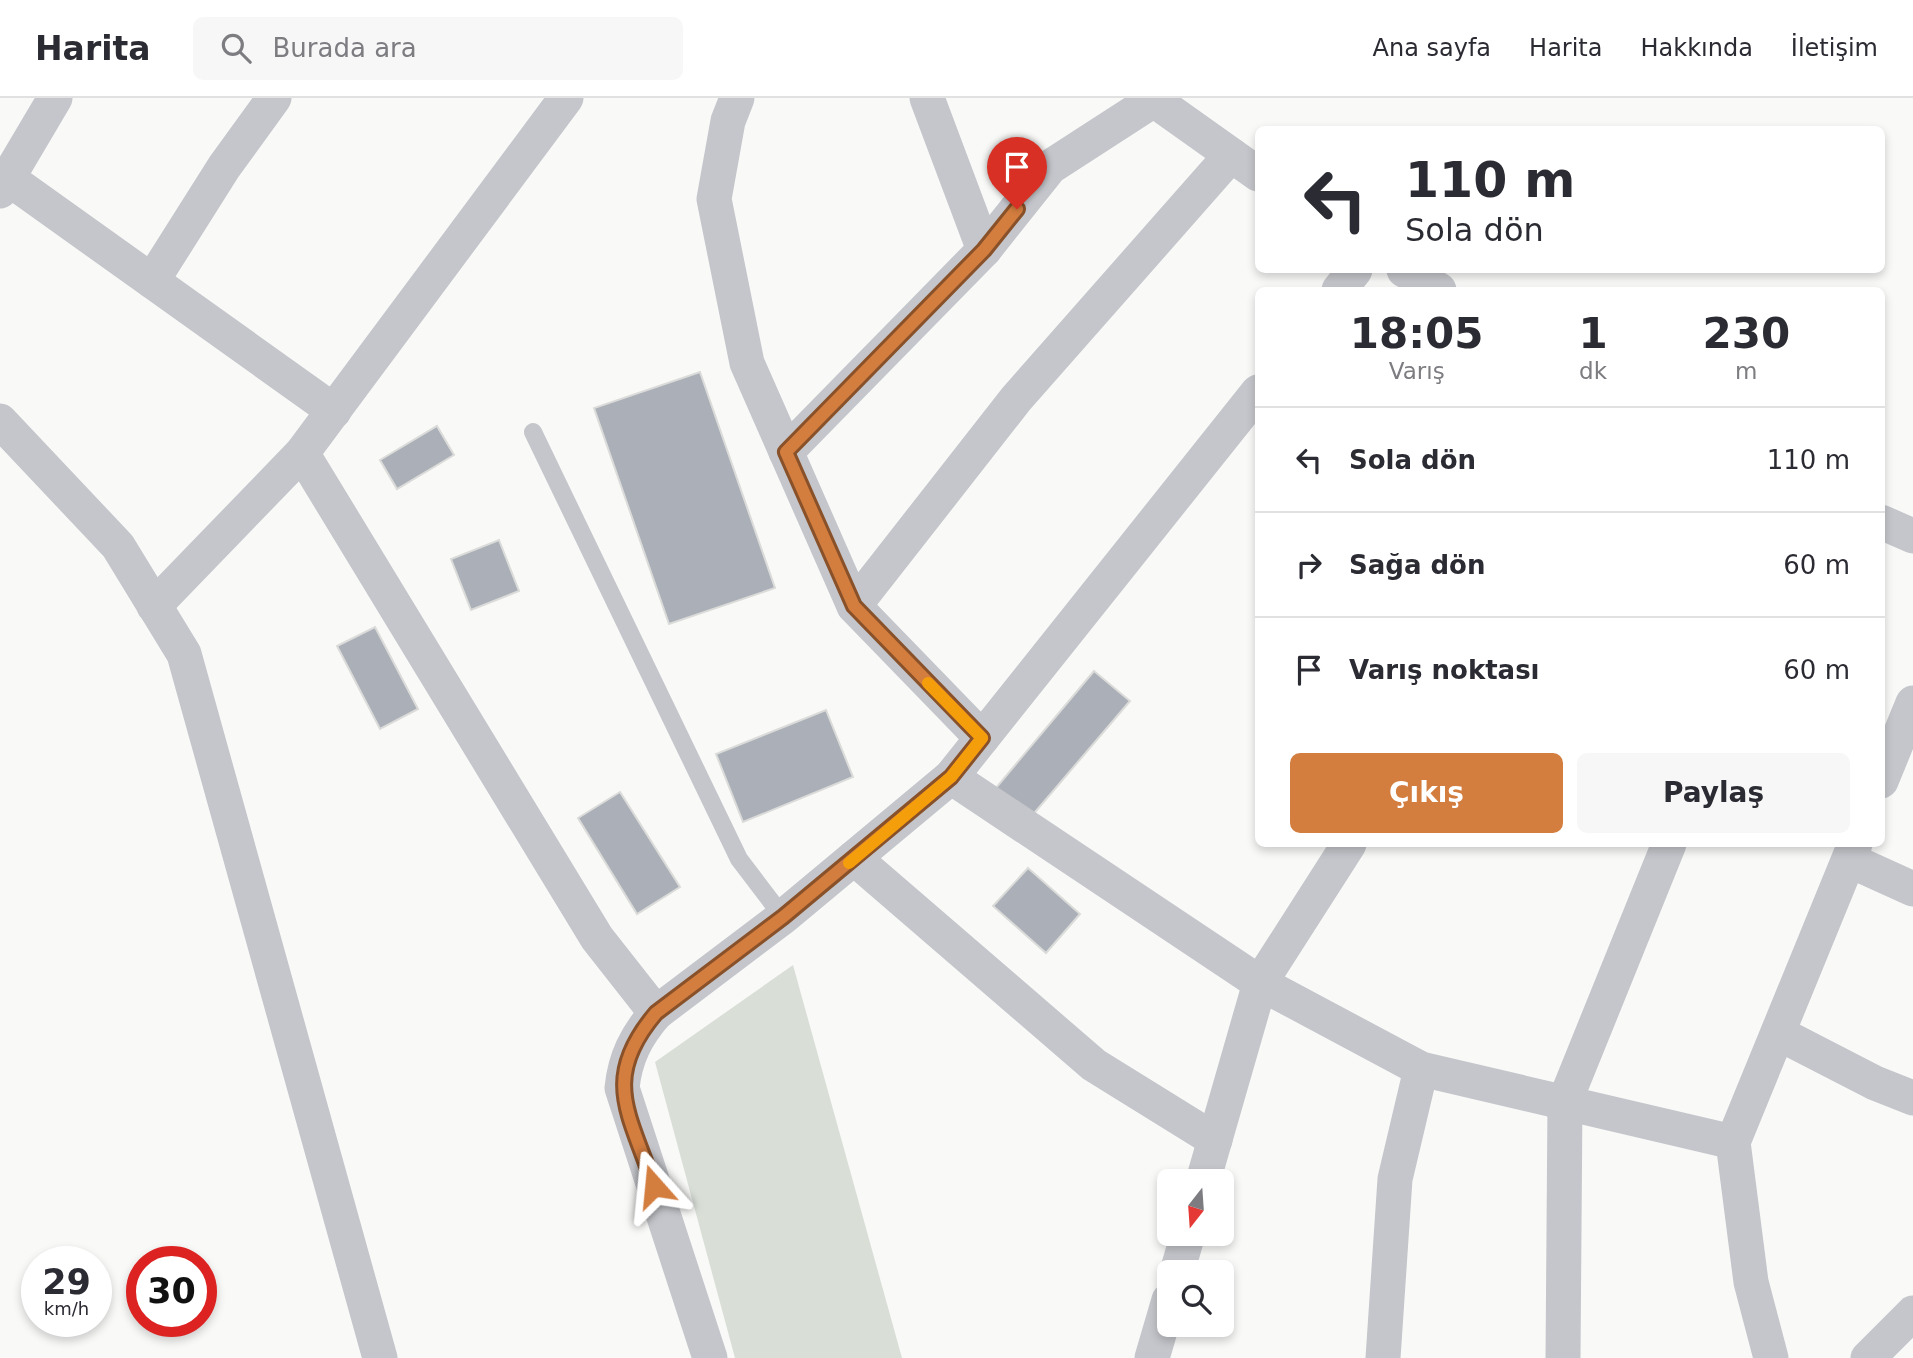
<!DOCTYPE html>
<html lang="tr">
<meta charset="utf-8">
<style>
body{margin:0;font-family:"DejaVu Sans",sans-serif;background:#f7f7f7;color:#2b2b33;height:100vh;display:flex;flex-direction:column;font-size:26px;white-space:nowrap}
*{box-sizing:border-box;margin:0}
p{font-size:23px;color:#7c7c81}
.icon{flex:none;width:38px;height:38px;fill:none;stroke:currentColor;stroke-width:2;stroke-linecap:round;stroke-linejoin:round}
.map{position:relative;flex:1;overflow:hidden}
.sheet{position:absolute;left:1255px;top:189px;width:630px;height:560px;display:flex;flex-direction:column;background:#fff;border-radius:10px;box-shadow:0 4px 10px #0003}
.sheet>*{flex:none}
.guide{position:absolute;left:1255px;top:28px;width:630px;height:147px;border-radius:10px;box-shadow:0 4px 10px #0003;background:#fff;color:#2b2b33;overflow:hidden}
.needle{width:46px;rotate:197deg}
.controls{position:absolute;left:1157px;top:1071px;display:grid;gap:14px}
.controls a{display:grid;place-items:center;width:77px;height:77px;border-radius:10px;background:#fff;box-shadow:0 4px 10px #0003;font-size:35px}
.speed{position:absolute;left:21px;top:1148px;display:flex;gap:14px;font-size:35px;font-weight:700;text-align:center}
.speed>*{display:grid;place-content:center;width:91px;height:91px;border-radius:50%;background:#fff;box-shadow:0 4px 10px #0003;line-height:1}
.speed small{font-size:18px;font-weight:400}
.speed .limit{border:10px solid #d22;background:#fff;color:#111}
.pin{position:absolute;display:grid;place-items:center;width:60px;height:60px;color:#fff;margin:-72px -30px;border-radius:50% 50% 50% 0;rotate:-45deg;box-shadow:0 0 7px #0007}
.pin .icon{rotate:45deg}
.me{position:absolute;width:77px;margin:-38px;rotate:342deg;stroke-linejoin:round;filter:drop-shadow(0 0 5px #0008)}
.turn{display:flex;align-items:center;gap:24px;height:147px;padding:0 35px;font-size:32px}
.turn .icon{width:91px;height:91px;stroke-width:2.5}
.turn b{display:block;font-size:49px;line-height:60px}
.eta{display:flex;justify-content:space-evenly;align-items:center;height:119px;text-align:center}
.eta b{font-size:42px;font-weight:700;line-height:49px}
.primary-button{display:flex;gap:14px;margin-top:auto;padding:14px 35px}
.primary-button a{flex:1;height:80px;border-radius:10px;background:#d37d3f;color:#fff;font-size:28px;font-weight:700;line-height:80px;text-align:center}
.primary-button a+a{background:#f7f7f7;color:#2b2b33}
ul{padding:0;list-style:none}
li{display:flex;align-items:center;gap:21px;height:105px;padding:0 35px;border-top:2px solid #e1e1e2}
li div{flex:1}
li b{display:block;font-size:26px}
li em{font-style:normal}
header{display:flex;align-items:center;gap:42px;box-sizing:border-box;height:98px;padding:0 35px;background:#fff;border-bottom:2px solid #e1e1e2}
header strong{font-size:33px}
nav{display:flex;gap:38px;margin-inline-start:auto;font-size:24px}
.search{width:490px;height:63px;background:#f7f7f7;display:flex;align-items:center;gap:18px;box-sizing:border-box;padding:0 24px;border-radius:10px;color:#7c7c81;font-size:26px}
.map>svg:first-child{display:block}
</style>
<header>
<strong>Harita</strong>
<div class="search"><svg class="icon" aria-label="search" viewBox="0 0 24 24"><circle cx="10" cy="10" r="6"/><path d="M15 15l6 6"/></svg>Burada ara</div>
<nav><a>Ana sayfa</a><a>Harita</a><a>Hakkında</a><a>İletişim</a></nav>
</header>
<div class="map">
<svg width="1913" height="1260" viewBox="0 0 1913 1260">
<rect width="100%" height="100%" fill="#f9faf8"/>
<polygon fill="#d9ded7" points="793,867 902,1260 735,1260 655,964"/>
<g fill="#abb0b8" stroke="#dbdcda" stroke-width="2">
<polygon points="700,274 775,490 669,526 594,310"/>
<polygon points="437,328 454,357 397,391 380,362"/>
<polygon points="499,442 519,493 471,512 451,461"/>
<polygon points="375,529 418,611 380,631 337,548"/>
<polygon points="1094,573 1130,603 1030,720 995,691"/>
<polygon points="826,612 853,679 743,724 716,656"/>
<polygon points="620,694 680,789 637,816 578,720"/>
<polygon points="1028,770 1080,816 1046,855 993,808"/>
</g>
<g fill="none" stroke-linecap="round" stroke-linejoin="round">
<polyline stroke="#c4c6cb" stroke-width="18" points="533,334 739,761 783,819"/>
<g stroke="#c4c6cb" stroke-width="35">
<polyline points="737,0 728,23 714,101 747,265 854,508 982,640"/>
<polyline points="927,0 984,152"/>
<polyline points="1151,0 1258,76"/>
<polyline points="9,81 334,313"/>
<polyline points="0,93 55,0"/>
<polyline points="1404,172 1439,192"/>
<polyline points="152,183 224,69 274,0"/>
<polyline points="1339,192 1355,172"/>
<polyline points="0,323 118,448 184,556 380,1260"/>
<polyline points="786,354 984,152 1050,69 1152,3"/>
<polyline points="302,355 597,840 656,915 783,819 951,679 1258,294"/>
<polyline points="1881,424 1913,438"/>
<polyline points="154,508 302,355 566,0"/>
<polyline points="854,508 1016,301 1231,57"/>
<polyline points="951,679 1260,885 1421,971 1733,1044"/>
<polyline points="1881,683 1913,605"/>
<polyline points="854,760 1094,967 1215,1042"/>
<polyline points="1849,762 1913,791"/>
<path d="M656 915C636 938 625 960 622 990L710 1260"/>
<polyline points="1778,935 1875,985 1913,1000"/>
<polyline points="1203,1083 1260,885 1349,746"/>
<polyline points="1177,1174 1188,1136"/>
<polyline points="1152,1260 1169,1202"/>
<polyline points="1383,1260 1395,1081 1421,971"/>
<polyline points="1563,1260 1565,1003 1669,746"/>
<polyline points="1771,1260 1751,1184 1733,1044 1855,746"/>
<polyline points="1868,1260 1913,1215"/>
</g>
</g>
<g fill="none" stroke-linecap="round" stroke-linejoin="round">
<g stroke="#895129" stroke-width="18">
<path id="route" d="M654 1088C630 1016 600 981 656 915L783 819 951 679 982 640 854 508 786 354 984 152 1017 111"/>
</g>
<use href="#route" stroke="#d37d3f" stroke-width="12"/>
<polyline stroke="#f59e0b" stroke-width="12" points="849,765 951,679 982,640 928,585"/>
</g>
</svg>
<div class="controls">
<a><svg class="needle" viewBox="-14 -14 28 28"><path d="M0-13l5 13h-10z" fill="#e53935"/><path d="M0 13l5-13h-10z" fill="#7c7c81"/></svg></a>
<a><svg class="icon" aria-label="search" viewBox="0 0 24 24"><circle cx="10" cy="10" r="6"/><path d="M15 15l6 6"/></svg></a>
</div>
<div class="speed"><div>29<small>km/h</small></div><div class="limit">30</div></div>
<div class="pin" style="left:1017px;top:111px;background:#d93025"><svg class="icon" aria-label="arrive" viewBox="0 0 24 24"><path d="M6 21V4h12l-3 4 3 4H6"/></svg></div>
<svg class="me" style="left:654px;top:1088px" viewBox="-20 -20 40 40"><path d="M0-17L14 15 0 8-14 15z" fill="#d37d3f" stroke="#fff" stroke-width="4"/></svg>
<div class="guide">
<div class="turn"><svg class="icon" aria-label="left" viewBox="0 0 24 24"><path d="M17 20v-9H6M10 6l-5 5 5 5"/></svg><div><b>110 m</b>Sola dön</div></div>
</div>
<section class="sheet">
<div class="eta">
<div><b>18:05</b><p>Varış</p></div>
<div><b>1</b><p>dk</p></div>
<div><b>230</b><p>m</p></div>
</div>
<ul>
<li><svg class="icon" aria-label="left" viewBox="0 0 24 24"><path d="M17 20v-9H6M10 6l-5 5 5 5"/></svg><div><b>Sola dön</b></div><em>110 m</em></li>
<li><svg class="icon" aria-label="right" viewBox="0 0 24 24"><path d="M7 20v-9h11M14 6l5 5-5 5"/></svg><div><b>Sağa dön</b></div><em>60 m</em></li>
<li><svg class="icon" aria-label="arrive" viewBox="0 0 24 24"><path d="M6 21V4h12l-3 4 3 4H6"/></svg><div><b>Varış noktası</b></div><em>60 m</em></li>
</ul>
<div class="primary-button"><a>Çıkış</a><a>Paylaş</a></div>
</section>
</div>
